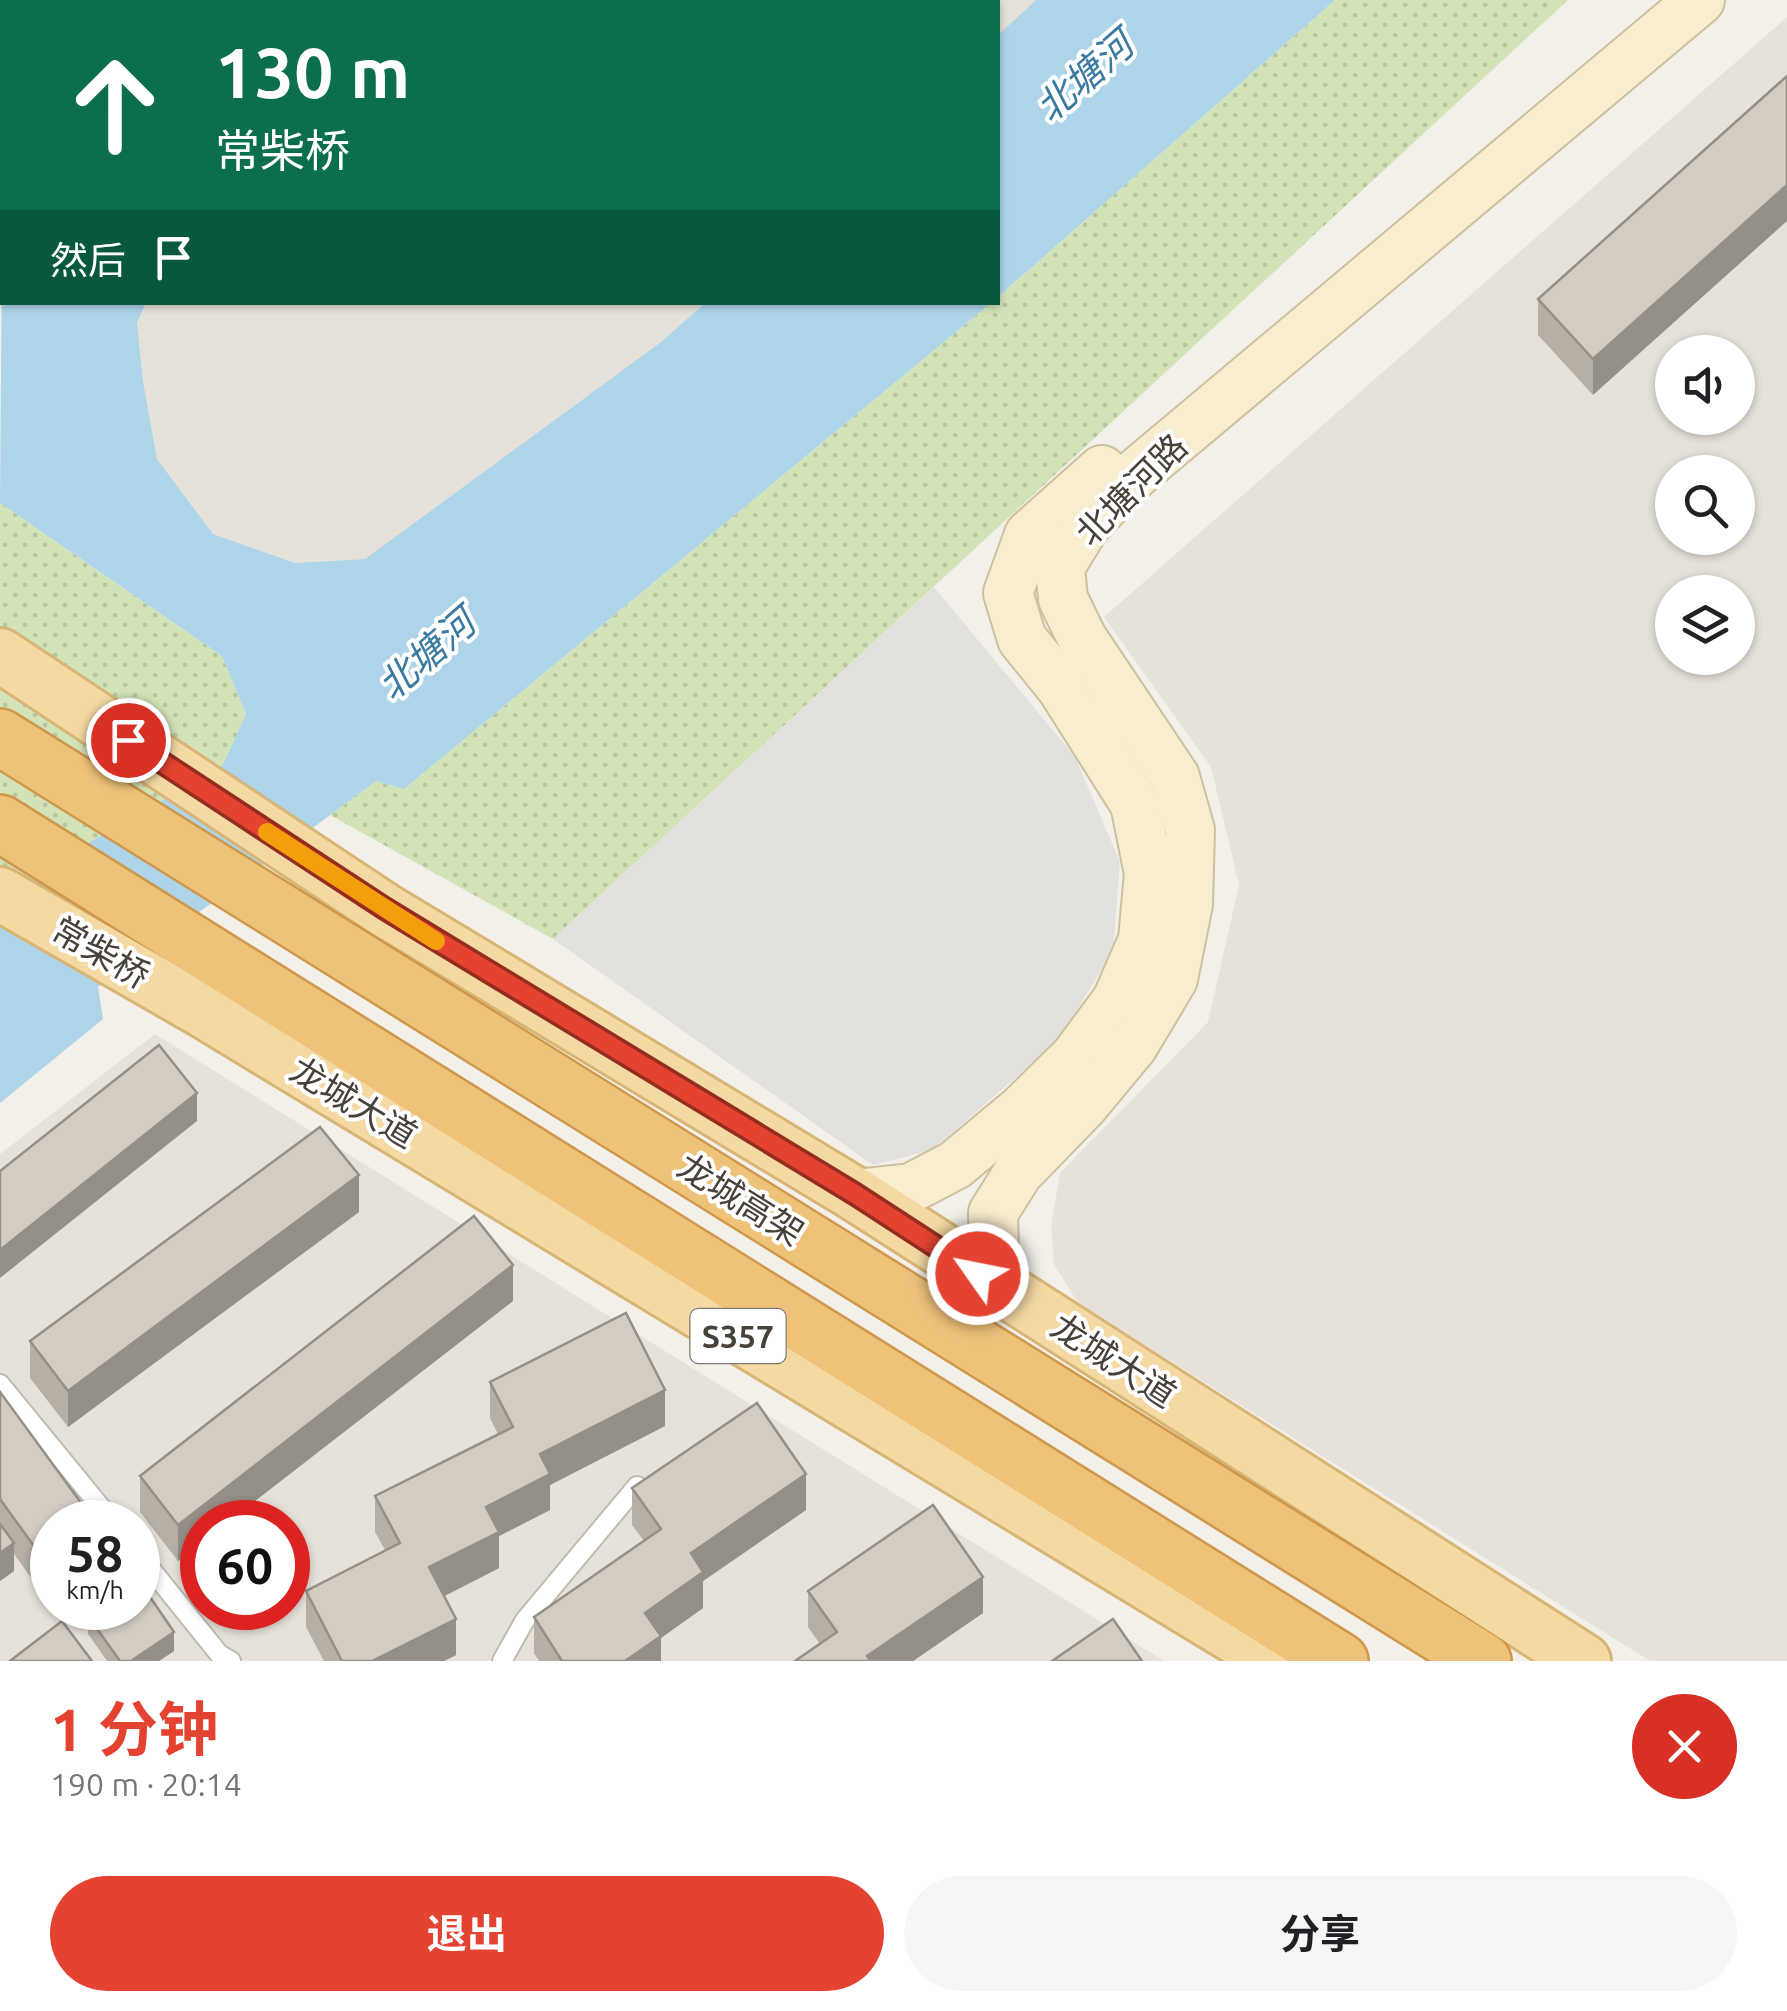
<!DOCTYPE html>
<html lang="zh">
<meta charset="utf-8">
<style>
body{margin:0;font-family:Ubuntu,"Noto Sans SC",sans-serif;background:#f6f6f6;color:#202124;height:100vh;display:flex;flex-direction:column;font-size:38px;white-space:nowrap}
*{box-sizing:border-box;margin:0}
p{font-size:32px;color:#757577}
.icon{flex:none;width:55px;height:55px;fill:none;stroke:currentColor;stroke-width:2;stroke-linecap:round;stroke-linejoin:round}
.map{position:relative;height:1661px;overflow:hidden}
.panel{display:flex;flex-direction:column;background:#fff;flex:1}
.panel>*{flex:none}
.guide{position:absolute;left:0px;top:0px;width:1000px;height:305px;box-shadow:0 2px 8px #0004;background:#0b6e4f;color:#fff;overflow:hidden}
.tools{position:absolute;left:1655px;top:335px;display:grid;gap:20px}
.tools a{display:grid;place-items:center;width:100px;height:100px;border-radius:50%;background:#fff;box-shadow:0 2px 8px #0004;font-size:50px}
.speed{position:absolute;left:30px;top:1500px;display:flex;gap:20px;font-size:50px;font-weight:700;text-align:center}
.speed>*{display:grid;place-content:center;width:130px;height:130px;border-radius:50%;background:#fff;box-shadow:0 2px 8px #0004;line-height:1}
.speed small{font-size:25px;font-weight:400}
.speed .limit{border:15px solid #d22;background:#fff;color:#111}
.pin{position:absolute;display:grid;place-items:center;width:85px;height:85px;color:#fff;margin:-42px;border:5px solid #fff;border-radius:50%;box-shadow:0 2px 10px #0007}
.me{position:absolute;width:110px;margin:-55px;rotate:303deg;stroke-linejoin:round;filter:drop-shadow(0 0 8px #0008)}
.turn{display:flex;align-items:center;gap:35px;height:210px;padding:0 50px;font-size:45px}
.turn .icon{width:130px;height:130px;stroke-width:2.5}
.turn b{display:block;font-size:70px;line-height:85px}
.then{display:flex;align-items:center;height:95px;padding:0 50px;background:#0003;gap:20px;font-size:38px}
.round{display:grid;place-items:center;flex:none;width:105px;height:105px;border-radius:52px;background:#f6f6f6}
.overview{display:flex;align-items:center;justify-content:space-between;height:170px;padding:0 50px}
h1{font-size:60px;font-weight:700;line-height:75px;color:#e44331}
.button{display:flex;gap:20px;margin-top:auto;padding:20px 50px}
.button a{flex:1;height:115px;border-radius:60px;background:#e44331;color:#fff;font-size:40px;font-weight:700;line-height:115px;text-align:center}
.button a+a{background:#f6f6f6;color:#202124}
.map>svg:first-child{display:block}
</style>
<div class="map">
<svg width="1787" height="1661" viewBox="0 0 1787 1661">
<defs>
<pattern id="park-dots" width="8" height="8" patternUnits="userSpaceOnUse" patternTransform="scale(2.5)"><rect width="8" height="8" fill="#d2e3b8"/><path d="M2 2h.1M6 6h.1" fill="none" stroke="#b6c49f" stroke-width="1.8" stroke-linecap="round"/></pattern>
</defs>
<rect width="100%" height="100%" fill="#f3f0ea"/>
<g fill="#e7e2d9" fill-rule="evenodd">
<polygon points="275,0 1036,0 998,35 998,2 275,2"/>
<path d="M1787 17V1661H1650L1078 1303 1054 1264 1051 1227 1060 1173 1208 1022 1239 885 1211 767 1104 617ZM1672 352H1738V418H1672ZM1672 472H1738V538H1672ZM1672 592H1738V658H1672Z"/>
<polygon points="146,302 705,303 661,342 365,559 295,563 213,534 157,459 143,381 137,323"/>
<path d="M155 1034 1164 1661H0V1154ZM52 1522H138V1608H52ZM202 1522H288V1608H202Z"/>
</g>
<g fill="url(#park-dots)">
<polygon points="1335,0 1568,0 553,939 330,815 376,781 404,789 991,303 998,302 998,297"/>
<polygon points="0,503 222,656 246,714 224,765 0,894"/>
</g>
<polygon fill="#e3e1de" points="934,587 1075,757 1120,862 1113,951 1058,1041 932,1150 873,1165 553,939"/>
<g fill="#add4e9">
<polygon points="1036,0 1335,0 998,297 998,35"/>
<polygon points="2,251 2,302 146,303 137,323 143,381 157,459 213,534 295,563 365,559 661,342 705,303 991,303 404,789 376,781 98,987 103,1019 0,1103 0,894 223,765 246,714 222,656 0,503"/>
</g>
<g fill="none" stroke-linecap="round" stroke-linejoin="round">
<g stroke="#c1bab1" stroke-width="22">
<g id="lane">
<polyline points="0,1384 113,1522"/>
<polyline points="138,1553 219,1654 231,1661"/>
<polyline points="502,1661 525,1620 637,1486"/>
</g>
</g>
<g stroke="#cec09f" stroke-width="52">
<g id="secondary">
<polyline points="28,2 29,0"/>
<polyline points="0,63 2,58"/>
<polyline points="855,1194 911,1188 955,1165 1021,1110 1075,1057 1117,1000 1143,940 1149,873 1135,804 1061,687 1022,639 1008,593 1029,535 1102,470"/>
<polyline points="1006,1291 994,1255 993,1213 1018,1173 1084,1105 1133,1046 1173,979 1188,904 1190,830 1175,777 1082,638 1063,599 1060,567 1085,526 1134,475 1700,0"/>
</g>
</g>
<g stroke="#d8b574" stroke-width="58">
<g id="primary">
<polyline points="0,655 383,909 855,1194 1584,1661"/>
<polyline points="0,894 202,1010 1275,1661"/>
</g>
</g>
<g stroke="#ce974a" stroke-width="60">
<g id="highway">
<polyline points="0,737 1483,1661"/>
<polyline points="0,823 1340,1661"/>
</g>
</g>
<use href="#lane" stroke="#fff" stroke-width="18"/>
<use href="#secondary" stroke="#f9edcf" stroke-width="48"/>
<use href="#primary" stroke="#f4d9a3" stroke-width="52"/>
<use href="#highway" stroke="#efc27a" stroke-width="55"/>
</g>
<g fill="#b6afa6">
<rect x="437" y="0" width="402" height="2"/>
<polygon points="1787,76 1593,395 1538,335 1538,299"/>
<polygon points="359,1212 68,1427 30,1378 30,1341"/>
<polygon points="513,1301 228,1522 202,1522 202,1542 178,1561 140,1512 140,1476"/>
<polygon points="490,1382 665,1426 550,1485 550,1510 499,1536 499,1568 444,1596 456,1655 444,1661 324,1661 306,1627 306,1591 385,1550 375,1532 375,1496 498,1434 490,1418"/>
<polygon points="0,1392 52,1522 52,1607 14,1554 14,1571 0,1581"/>
<polygon points="632,1488 806,1510 703,1581 703,1608 661,1638 661,1661 539,1661 534,1653 534,1617 644,1541 632,1525"/>
<polygon points="808,1591 983,1613 913,1661 795,1661 820,1644 808,1627"/>
<polygon points="53,1608 82,1608 63,1621"/>
<polygon points="88,1616 174,1651 159,1661 107,1661 88,1634"/>
</g>
<g fill="#948f87">
<polygon points="1787,185 1787,221 1593,395 1593,359"/>
<polygon points="197,1093 197,1121 0,1278 0,1250"/>
<polygon points="359,1175 359,1212 68,1427 68,1391"/>
<polygon points="513,1265 513,1301 228,1522 202,1522 202,1542 178,1561 178,1525"/>
<polygon points="665,1390 665,1426 550,1485 550,1510 499,1536 499,1568 429,1604 429,1567 486,1507 540,1454"/>
<polygon points="806,1474 806,1510 703,1581 703,1608 661,1638 661,1661 625,1661 645,1613 691,1553"/>
<polygon points="14,1543 14,1571 0,1581 0,1553"/>
<polygon points="983,1577 983,1613 913,1661 867,1661 867,1656"/>
<polygon points="63,1608 82,1608 63,1621"/>
<polygon points="456,1619 456,1655 444,1661 372,1661"/>
<polygon points="174,1632 174,1651 159,1661 131,1661"/>
</g>
<g fill="#d4ccc1" stroke="#948f87" stroke-width="2.5">
<polygon points="1787,76 1787,185 1593,359 1538,299"/>
<polygon points="159,1045 197,1093 0,1250 0,1171"/>
<polygon points="320,1127 359,1175 68,1391 30,1341"/>
<polygon points="474,1216 513,1265 178,1525 140,1476"/>
<polygon points="626,1313 665,1390 540,1454 550,1474 486,1507 499,1532 429,1567 456,1619 372,1661 342,1661 306,1591 400,1543 375,1496 513,1427 490,1382"/>
<polygon points="0,1392 95,1522 52,1522 52,1571 0,1499"/>
<polygon points="757,1403 806,1474 691,1553 703,1572 645,1613 661,1636 625,1661 562,1661 534,1617 661,1529 632,1488"/>
<polygon points="933,1505 983,1577 867,1656 871,1661 795,1661 837,1632 808,1591"/>
<polygon points="0,1524 14,1543 0,1553"/>
<polygon points="139,1581 174,1632 131,1661 120,1661 88,1616 100,1608 138,1608 138,1582"/>
<polygon points="1113,1619 1142,1661 1052,1661"/>
<polygon points="62,1621 92,1661 10,1661"/>
</g>
<g fill="none" stroke-linecap="round" stroke-linejoin="round">
<g stroke="#942c20" stroke-width="25">
<polyline id="route" points="128,740 384,908 855,1194 978,1274"/>
</g>
<use href="#route" stroke="#e44331" stroke-width="18"/>
<polyline stroke="#f59e0b" stroke-width="18" points="267,832 436,941"/>
</g>
<g text-anchor="middle" dominant-baseline="central" stroke-width="8" stroke-linejoin="round" paint-order="stroke">
<rect fill="#fff" stroke="#7e7a74" stroke-width="2.5" x="690.5" y="1309" width="95" height="54" rx="8"/>
<g font-size="32" font-weight="bold" fill="#474139">
<text x="738" y="1336">S357</text>
</g>
<g font-size="35" fill="#474139" stroke="#fff">
<text transform="translate(1131 489) rotate(-45)">北塘河路</text>
<text transform="translate(101 952) rotate(30)">常柴桥</text>
<text transform="translate(354 1102) rotate(31)">龙城大道</text>
<text transform="translate(741 1199) rotate(32)">龙城高架</text>
<text transform="translate(1114 1360) rotate(33)">龙城大道</text>
</g>
<g font-size="38" font-style="italic" fill="#3b7aa0" stroke="#fff">
<text transform="translate(1084 76) rotate(-41)">北塘河</text>
<text transform="translate(426 654) rotate(-41)">北塘河</text>
</g>
</g>
</svg>
<div class="tools">
<a><svg class="icon" aria-label="sound" viewBox="0 0 24 24"><path d="M4 9h4l5-4v14l-5-4H4zM17 9q2 3 0 6"/></svg></a>
<a><svg class="icon" aria-label="search" viewBox="0 0 24 24"><circle cx="10" cy="10" r="6"/><path d="M15 15l6 6"/></svg></a>
<a><svg class="icon" aria-label="layers" viewBox="0 0 24 24"><path d="M12 4l9 5-9 5-9-5zM3 14l9 5 9-5"/></svg></a>
</div>
<div class="speed"><div>58<small>km/h</small></div><div class="limit">60</div></div>
<div class="pin" style="left:128px;top:740px;background:#d93025"><svg class="icon" aria-label="arrive" viewBox="0 0 24 24"><path d="M6 21V4h12l-3 4 3 4H6"/></svg></div>
<svg class="me" style="left:978px;top:1274px" viewBox="-20 -20 40 40"><circle r="17" fill="#e44331" stroke="#fff" stroke-width="3"/><path d="M0-11L8 9 0 5-8 9z" fill="#fff"/></svg>
<div class="guide">
<div class="turn"><svg class="icon" aria-label="ahead" viewBox="0 0 24 24"><path d="M12 20V5M6 11l6-6 6 6"/></svg><div><b>130 m</b>常柴桥</div></div>
<div class="then">然后<svg class="icon" aria-label="arrive" viewBox="0 0 24 24"><path d="M6 21V4h12l-3 4 3 4H6"/></svg></div>
</div>
</div>
<section class="panel">
<div class="overview"><div><h1>1 分钟</h1><p>190 m · 20:14</p></div><a class="round" style="background:#d93025;color:#fff"><svg class="icon" aria-label="close" viewBox="0 0 24 24"><path d="M6 6l12 12M18 6L6 18"/></svg></a></div>
<div class="button"><a>退出</a><a>分享</a></div>
</section>
